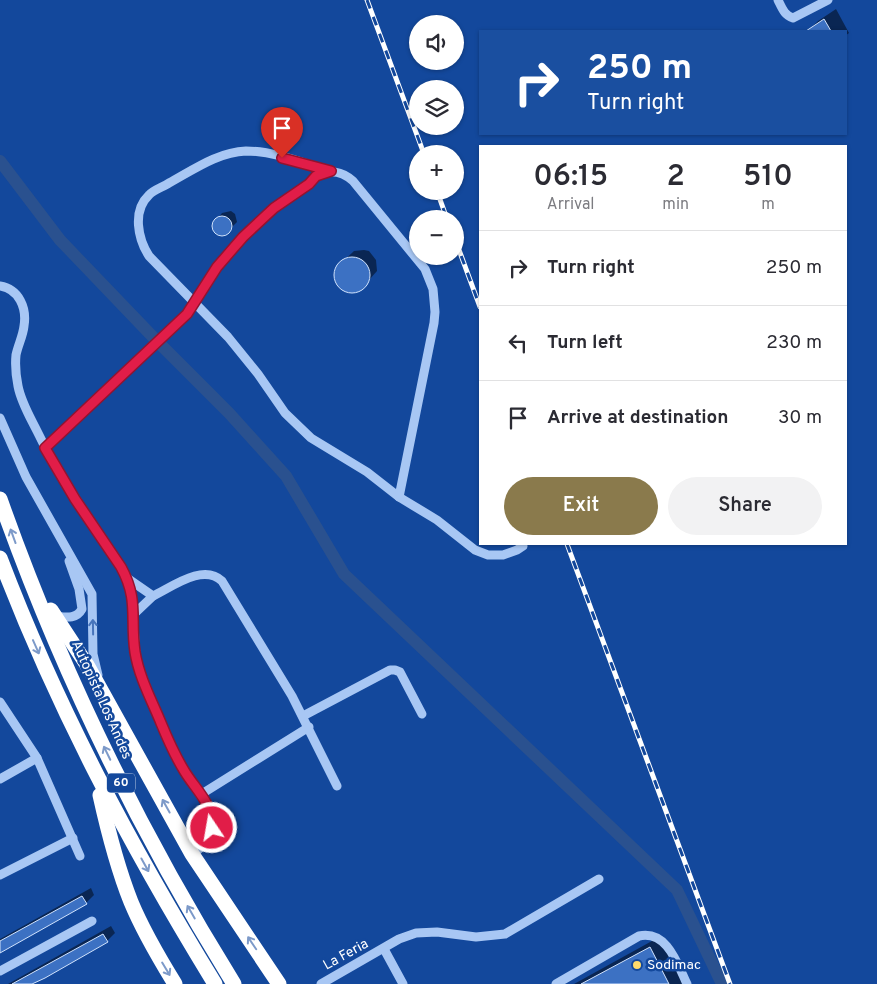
<!DOCTYPE html>
<meta charset="utf-8">
<style>
body{margin:0;font-family:Overpass,sans-serif;background:#f2f2f3;color:#2b2b33;height:100vh;display:flex;flex-direction:column;font-size:19px;white-space:nowrap}
*{box-sizing:border-box;margin:0}
p{font-size:16px;color:#7c7c81}
.icon{flex:none;width:28px;height:28px;fill:none;stroke:currentColor;stroke-width:2;stroke-linecap:round;stroke-linejoin:round}
.map{position:relative;flex:1;overflow:hidden}
.drawer{position:absolute;left:479px;top:145px;width:368px;height:400px;display:flex;flex-direction:column;background:#fff;border-radius:0px;box-shadow:0 1px 4px #0004}
.drawer>*{flex:none}
.guide{position:absolute;left:479px;top:30px;width:368px;height:105px;border-radius:0px;box-shadow:0 1px 4px #0004;background:#1a4fa0;color:#fff;overflow:hidden}
.buttons{position:absolute;left:409px;top:15px;display:grid;gap:10px}
.buttons a{display:grid;place-items:center;width:55px;height:55px;border-radius:50%;background:#fff;box-shadow:0 1px 4px #0004;font-size:25px}
.pin{position:absolute;display:grid;place-items:center;width:42px;height:42px;color:#fff;margin:-51px -21px;border-radius:50% 50% 50% 0;rotate:-45deg;box-shadow:0 0 5px #0007}
.pin .icon{rotate:45deg}
.me{position:absolute;width:55px;margin:-28px;rotate:348deg;stroke-linejoin:round;filter:drop-shadow(0 0 4px #0008)}
.turn{display:flex;align-items:center;gap:18px;height:105px;padding:0 25px;font-size:22px}
.turn .icon{width:65px;height:65px;stroke-width:2.5}
.turn b{display:block;font-size:35px;line-height:42px}
.eta{display:flex;justify-content:space-evenly;align-items:center;height:85px;text-align:center}
.eta b{font-size:30px;font-weight:600;line-height:35px}
.primary-button{display:flex;gap:10px;margin-top:auto;padding:10px 25px}
.primary-button a{flex:1;height:58px;border-radius:30px;background:#8a7a4c;color:#fff;font-size:20px;font-weight:600;line-height:58px;text-align:center}
.primary-button a+a{background:#f2f2f3;color:#2b2b33}
ul{padding:0;list-style:none}
li{display:flex;align-items:center;gap:15px;height:75px;padding:0 25px;border-top:1px solid #e1e1e2}
li div{flex:1}
li b{display:block;font-size:19px}
li em{font-style:normal}
.map>svg:first-child{display:block}
</style>
<div class="map">
<svg width="877" height="984" viewBox="0 0 877 984">
<rect width="100%" height="100%" fill="#13489c"/>
<g fill="#0007">
<polygon points="836,9 849,33 845,36 845,31 808,31 818,21"/>
<polygon points="231,211 235,214 237,222 225,234 220,234 215,231 213,225 222,213"/>
<polygon points="364,250 369,251 376,260 377,271 361,289 356,292 345,291 337,283 335,272 337,267 354,251"/>
<polygon points="91,888 94,895 86,903 0,952 0,939"/>
<polygon points="111,926 115,933 107,941 30,984 8,984"/>
<polygon points="661,936 686,984 574,984"/>
</g>
<g fill="none" stroke-linecap="round" stroke-linejoin="round">
<polyline stroke="#2a518f" stroke-width="12" points="0,161 60,240 153,337 229,413 286,476 344,574 677,890 722,984"/>
</g>
<g fill="#3c71c3" stroke="#d1e3fd">
<polygon points="824,19 831,31 806,31"/>
<circle cx="222" cy="226" r="10"/>
<circle cx="352" cy="275" r="18"/>
<polygon points="82,896 87,904 0,953 0,941"/>
<polygon points="103,934 108,942 45,978 32,984 12,984"/>
<polygon points="650,947 669,984 581,984"/>
</g>
<g fill="none" stroke-linecap="round" stroke-linejoin="round">
<g stroke="#a8c7f4" stroke-width="9">
<path d="M778 0C782 8 784 15 793 18L828 0"/>
<path d="M329 171C303 163 274 151 246 151 218 152 193 170 169 183 163 187 153 190 149 195 132 211 138 239 149 256L228 337 258 374 285 413 311 438 367 472 399 497 437 520 475 550 488 555H503L517 550 523 546"/>
<path d="M0 286C19 289 27 308 24 326 23 336 18 345 16 355 15 365 16 376 18 386 21 402 30 417 37 431 60 479 92 522 121 567 127 578 132 590 133 603 136 626 132 648 140 670 152 704 166 740 184 771 193 786 209 799 212 816 215 832 206 846 192 854"/>
<polyline points="0,418 26,477 92,594 93,654 98,675"/>
<path d="M45 448 187 314 217 267 243 237 274 208 309 184 316 176C329 169 342 171 353 181L425 269 433 289 435 312 434 323 399 497"/>
<polyline points="127,578 153,596 134,614"/>
<path d="M153 596C172 587 203 563 222 581L292 696 337 786"/>
<path d="M54 616C65 617 76 620 82 609L79 589 69 561"/>
<polyline points="0,702 37,758 80,856"/>
<polyline points="303,716 390,670 395,670 400,672 422,714"/>
<polyline points="0,779 37,758"/>
<polyline points="200,795 309,727"/>
<polyline points="0,875 73,838"/>
<polyline points="384,949 403,984"/>
<polyline points="0,971 92,921"/>
<polyline points="321,984 399,939 416,933 437,932 476,937 505,934 599,879"/>
<path d="M556 984 639 936C667 930 677 963 687 984"/>
</g>
<g stroke="#fff" stroke-width="15">
<path d="M0 499C60 669 139 831 234 984"/>
<path d="M0 558C57 708 131 847 215 984"/>
<polyline points="51,610 87,665 192,854 279,984"/>
<path d="M100 795C108 831 117 867 131 902 143 931 159 958 175 984"/>
</g>
<g stroke="#fff" stroke-width="5">
<g id="rail">
<polyline points="367,0 424,154"/>
<polyline points="437,191 447,219"/>
<polyline points="455,239 480,307"/>
<polyline points="567,544 730,984"/>
</g>
</g>
<use href="#rail" stroke="#13489c" stroke-width="3" stroke-dasharray="9" stroke-linecap="butt"/>
</g>
<defs><path id="oneway-shaft" d="M-6 0H5M1.5-3L5.5 0L1.5 3" fill="none" stroke-width="1.6" stroke-linecap="round" stroke-linejoin="round" transform="scale(1.25)"/></defs>
<g stroke="#7d9ac9">
<use href="#oneway-shaft" transform="translate(13 536) rotate(-110)"/>
<use href="#oneway-shaft" transform="translate(36 647) rotate(66)"/>
<use href="#oneway-shaft" transform="translate(107 753) rotate(-116)"/>
<use href="#oneway-shaft" transform="translate(166 806) rotate(-119)"/>
<use href="#oneway-shaft" transform="translate(145 865) rotate(61)"/>
<use href="#oneway-shaft" transform="translate(191 912) rotate(-120)"/>
<use href="#oneway-shaft" transform="translate(252 943) rotate(-124)"/>
<use href="#oneway-shaft" transform="translate(166 969) rotate(59)"/>
</g>
<use stroke="#4774bb" href="#oneway-shaft" transform="translate(93 627) rotate(-91)"/>
<g fill="none" stroke-linecap="round" stroke-linejoin="round">
<g stroke="#92132f" stroke-width="12">
<path id="route" d="M212 828C214 805 196 790 185 772 175 756 168 740 161 723 152 701 139 677 135 652 130 618 139 600 121 567L75 499 45 448 187 314 217 267 243 237 274 208 309 184 316 176 331 171 282 158"/>
</g>
<use href="#route" stroke="#e11d48" stroke-width="9"/>
</g>
<circle fill="#ffdb6b" stroke="#13489c" stroke-width="2" cx="637" cy="965" r="5"/>
<g text-anchor="middle" dominant-baseline="central" stroke-width="5" stroke-linejoin="round" paint-order="stroke">
<rect fill="#13489c" stroke="#b8c8e1" stroke-width="1" x="107" y="773.5" width="28" height="19" rx="4"/>
<g font-size="12" font-weight="bold" fill="#fff">
<text x="121" y="783">60</text>
</g>
<g font-size="14" fill="#fff" stroke="#13489c">
<text transform="translate(101 700) rotate(66)">Autopista Los Andes</text>
<text transform="translate(346 955) rotate(-29)">La Feria</text>
</g>
<g font-size="14" fill="#fff" stroke="#13489c" text-anchor="start">
<text x="647" y="965">Sodimac</text>
</g>
</g>
</svg>
<div class="buttons">
<a><svg class="icon" aria-label="sound" viewBox="0 0 24 24"><path d="M4 9h4l5-4v14l-5-4H4zM17 9q2 3 0 6"/></svg></a>
<a><svg class="icon" aria-label="layers" viewBox="0 0 24 24"><path d="M12 4l9 5-9 5-9-5zM3 14l9 5 9-5"/></svg></a>
<a>+</a>
<a>−</a>
</div>
<div class="pin" style="left:282px;top:158px;background:#d93025"><svg class="icon" aria-label="arrive" viewBox="0 0 24 24"><path d="M6 21V4h12l-3 4 3 4H6"/></svg></div>
<svg class="me" style="left:212px;top:828px" viewBox="-20 -20 40 40"><circle r="17" fill="#e11d48" stroke="#fff" stroke-width="3"/><path d="M0-11L8 9 0 5-8 9z" fill="#fff"/></svg>
<div class="guide">
<div class="turn"><svg class="icon" aria-label="right" viewBox="0 0 24 24"><path d="M7 20v-9h11M14 6l5 5-5 5"/></svg><div><b>250 m</b>Turn right</div></div>
</div>
<section class="drawer">
<div class="eta">
<div><b>06:15</b><p>Arrival</p></div>
<div><b>2</b><p>min</p></div>
<div><b>510</b><p>m</p></div>
</div>
<ul>
<li><svg class="icon" aria-label="right" viewBox="0 0 24 24"><path d="M7 20v-9h11M14 6l5 5-5 5"/></svg><div><b>Turn right</b></div><em>250 m</em></li>
<li><svg class="icon" aria-label="left" viewBox="0 0 24 24"><path d="M17 20v-9H6M10 6l-5 5 5 5"/></svg><div><b>Turn left</b></div><em>230 m</em></li>
<li><svg class="icon" aria-label="arrive" viewBox="0 0 24 24"><path d="M6 21V4h12l-3 4 3 4H6"/></svg><div><b>Arrive at destination</b></div><em>30 m</em></li>
</ul>
<div class="primary-button"><a>Exit</a><a>Share</a></div>
</section>
</div>
